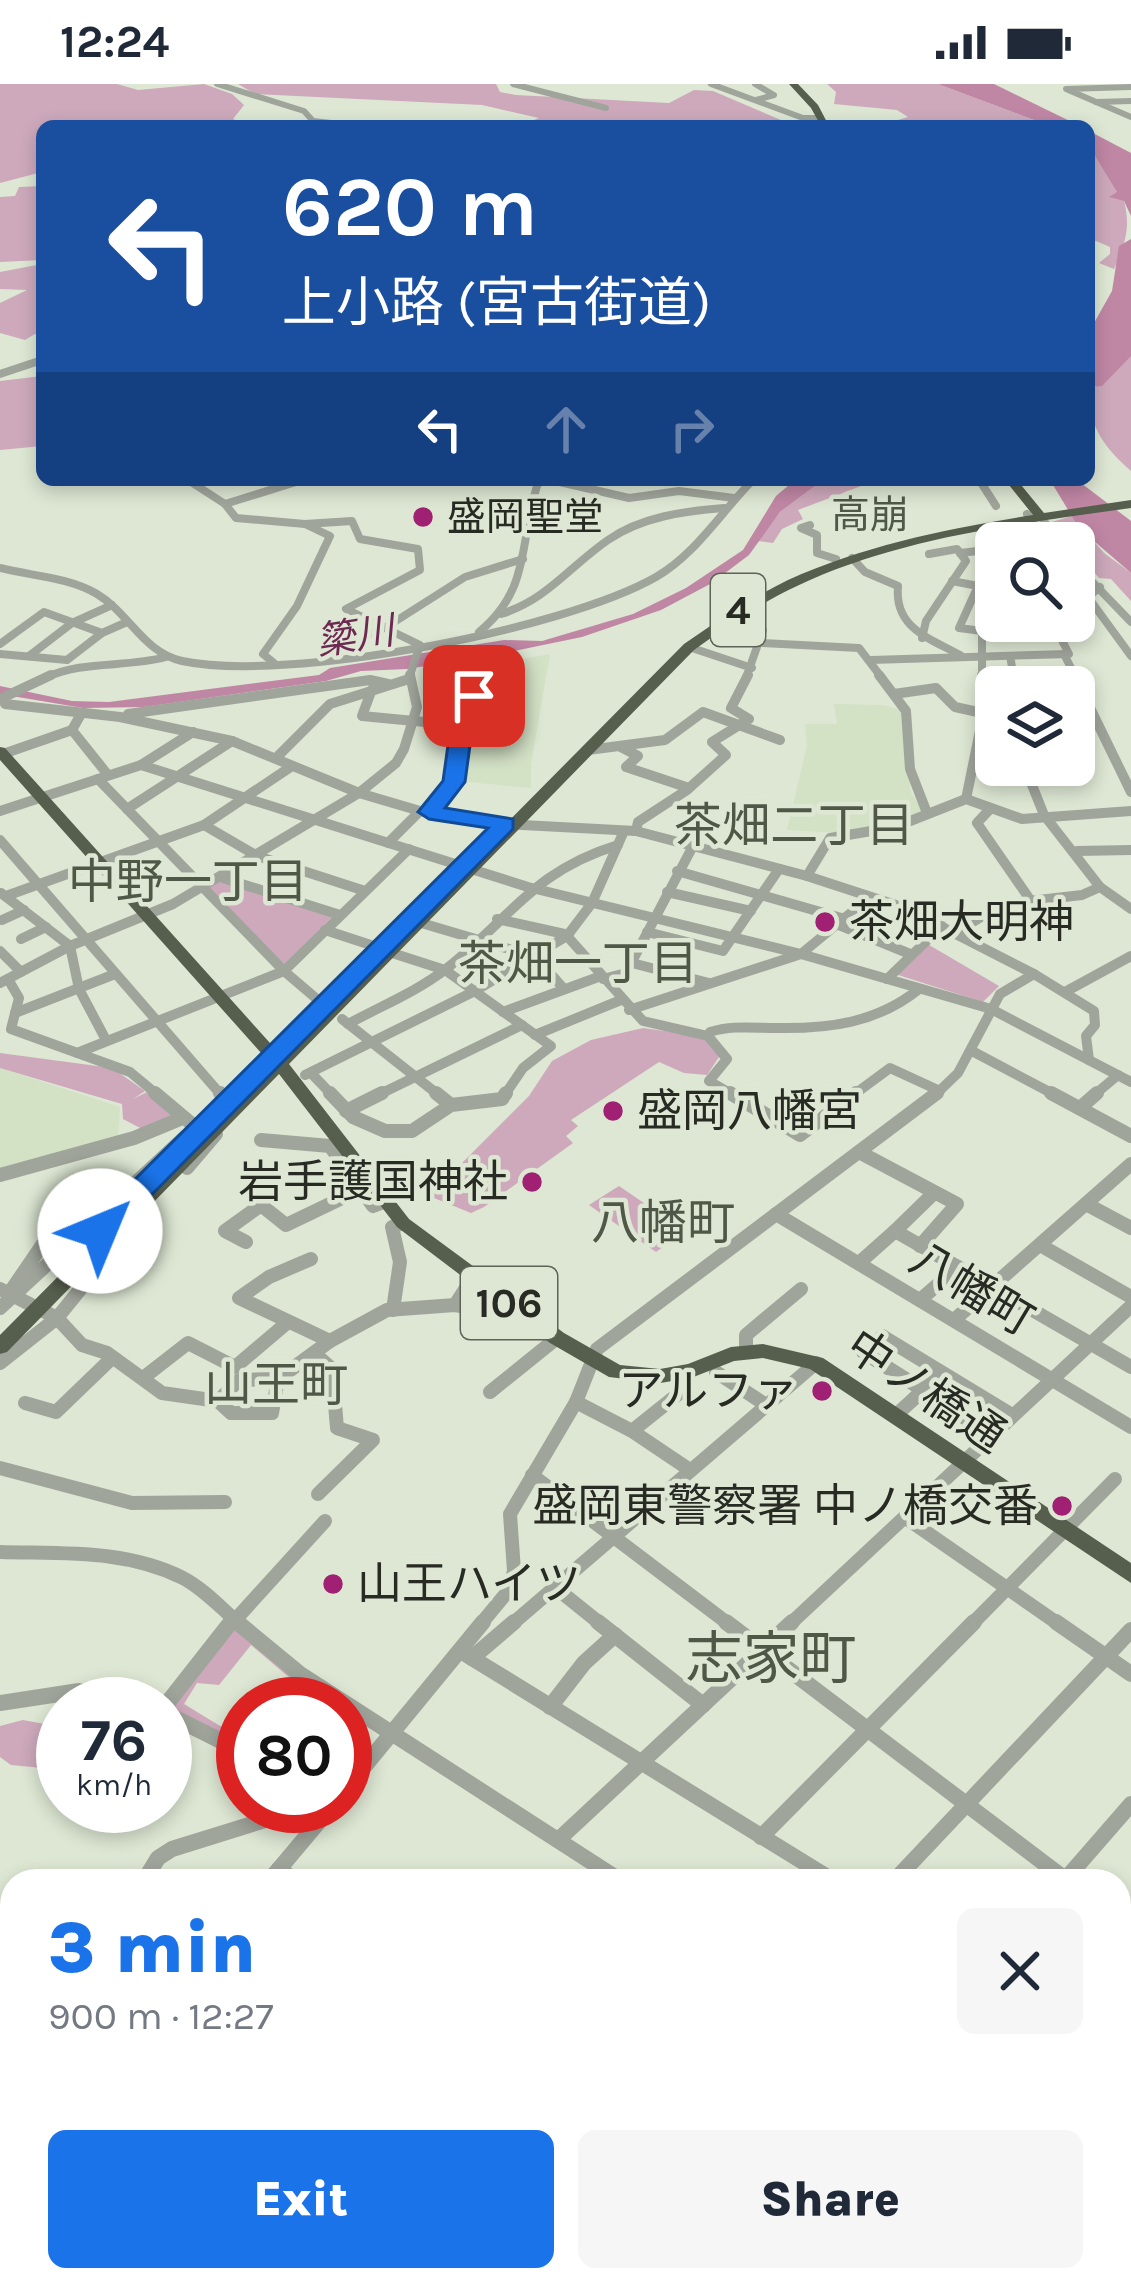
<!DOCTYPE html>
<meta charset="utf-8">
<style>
body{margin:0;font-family:Karla,"Noto Sans JP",sans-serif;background:#f6f6f7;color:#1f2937;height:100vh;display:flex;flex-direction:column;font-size:45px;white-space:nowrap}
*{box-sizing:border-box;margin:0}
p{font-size:39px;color:#747a83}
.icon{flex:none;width:66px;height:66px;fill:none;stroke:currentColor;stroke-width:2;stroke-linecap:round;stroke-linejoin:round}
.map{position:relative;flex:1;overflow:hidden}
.details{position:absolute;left:0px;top:1785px;width:1131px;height:423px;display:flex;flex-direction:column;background:#fff;border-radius:36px 36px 0 0;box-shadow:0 6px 18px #0003}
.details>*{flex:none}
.hud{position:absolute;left:36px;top:36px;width:1059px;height:366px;border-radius:18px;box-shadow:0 6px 18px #0003;background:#1a4fa0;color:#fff;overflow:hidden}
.fabs{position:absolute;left:975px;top:438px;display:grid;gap:24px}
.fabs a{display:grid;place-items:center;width:120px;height:120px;border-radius:18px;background:#fff;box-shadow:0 6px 18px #0003;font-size:60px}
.speed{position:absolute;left:36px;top:1593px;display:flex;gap:24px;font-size:60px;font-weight:700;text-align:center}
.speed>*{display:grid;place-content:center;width:156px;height:156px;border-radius:50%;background:#fff;box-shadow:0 6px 18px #0003;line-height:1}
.speed small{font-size:30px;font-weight:400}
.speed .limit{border:18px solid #d22;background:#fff;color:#111}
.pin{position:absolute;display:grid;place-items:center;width:102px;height:102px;color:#fff;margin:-51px;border-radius:24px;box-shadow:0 6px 18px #0006}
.me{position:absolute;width:132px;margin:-66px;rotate:45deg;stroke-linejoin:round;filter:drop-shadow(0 0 9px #0008)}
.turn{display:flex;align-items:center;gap:42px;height:252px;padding:0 48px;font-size:54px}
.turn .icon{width:156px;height:156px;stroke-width:2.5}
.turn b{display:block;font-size:84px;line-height:102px}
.lanes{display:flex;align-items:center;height:114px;padding:0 48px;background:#0003;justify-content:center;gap:60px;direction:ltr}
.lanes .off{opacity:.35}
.round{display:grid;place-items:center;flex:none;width:126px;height:126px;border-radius:18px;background:#f6f6f7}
.overview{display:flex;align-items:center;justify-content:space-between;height:204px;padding:0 48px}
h1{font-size:72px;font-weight:800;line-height:90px;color:#1a73e8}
.action{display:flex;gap:24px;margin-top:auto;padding:24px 48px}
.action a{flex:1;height:138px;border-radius:18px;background:#1a73e8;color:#fff;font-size:48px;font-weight:800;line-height:138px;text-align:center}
.action a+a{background:#f6f6f7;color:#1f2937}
.status{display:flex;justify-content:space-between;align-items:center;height:84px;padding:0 60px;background:#fff;direction:ltr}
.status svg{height:33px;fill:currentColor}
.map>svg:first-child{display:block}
</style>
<div class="status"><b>12:24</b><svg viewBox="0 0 49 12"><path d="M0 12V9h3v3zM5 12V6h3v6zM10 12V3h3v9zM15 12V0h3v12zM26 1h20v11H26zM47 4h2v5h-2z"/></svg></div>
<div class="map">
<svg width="1131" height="2207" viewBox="0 0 1131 2207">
<rect width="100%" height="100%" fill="#dde7d3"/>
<g fill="#d3e1c5">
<polygon points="550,570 531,679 531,704 459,697 484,582"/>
<polygon points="834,620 882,621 902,626 911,709 923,726 896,740 843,749 787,746 807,662 805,640 837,640"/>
<polygon points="0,984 120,1023 118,1055 0,1089"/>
<polygon points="477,2196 817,2196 831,2207 470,2207"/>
</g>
<g fill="#cda9bb">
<polygon points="0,0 117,0 138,6 204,0 232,10 244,21 233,35 248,42 42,42 42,88 0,99"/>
<polygon points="238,0 496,0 500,8 516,11 669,19 694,6 713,7 795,42 519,42 539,34 482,21 255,10"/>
<polygon points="827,0 938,0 1050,42 913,42 898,36 908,33 897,26 834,20 836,8"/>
<path d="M1089 62 1115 102 1117 109 1111 112 1124 117C1131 144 1125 160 1114 185L1099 179 1110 170V163L1089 154Z"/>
<polygon points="42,102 42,176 0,178 0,113 15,112 19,103"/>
<polygon points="42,180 42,253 35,250 25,256 0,249 0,219 27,206 0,205 0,188"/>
<path d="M1131 269V387C1106 365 1089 344 1089 309Z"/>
<polygon points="42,292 42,362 0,366 0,297"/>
<polygon points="823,396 877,396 798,426 803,435 782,445 773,459 758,457 780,428"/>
<polygon points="1072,432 1104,469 1131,489 1131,517 1111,495 1099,494 1052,438"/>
<polygon points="219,796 332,833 284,882 208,805"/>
<polygon points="924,858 999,902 983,918 895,890"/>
<polygon points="643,944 701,952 721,970 707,991 684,989 659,978 571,1036 578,1042 566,1052 573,1059 484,1123 471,1129 429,1112 529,1012 552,977 591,956"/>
<polygon points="0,969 112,984 145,1007 133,1015 147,1008 176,1035 144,1046 123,1035 122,1020 0,984"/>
<polygon points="619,1102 685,1147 656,1168 589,1121"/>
<polygon points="232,1540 336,1620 298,1601 251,1561 219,1601 197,1599 184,1620 243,1656 243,1665 168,1626"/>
<polygon points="23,1636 50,1641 57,1649 42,1684 11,1681 0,1673 0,1642"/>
</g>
<g fill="#c087a5">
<polygon points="938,0 994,0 1080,42 1050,42"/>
<polygon points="1089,47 1131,69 1131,132 1124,117 1109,113 1117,108 1089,62"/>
<polygon points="1131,155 1131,272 1102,302 1089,303 1089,248 1112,207 1119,162"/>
<polygon points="795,396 823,396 780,428 749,471 712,499 661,526 582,553 500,570 407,585 361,587 326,597 144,623 83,624 0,610 0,602 72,617 109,618 319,591 330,584 504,556 542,557 633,530 686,504 743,466 776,412"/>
<polygon points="1050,396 1077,396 1131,437 1131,489 1079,444"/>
</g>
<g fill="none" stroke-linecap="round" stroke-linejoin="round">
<g stroke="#a0a59c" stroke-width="6">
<polyline points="217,0 304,27 313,37 359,42"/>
<polyline points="513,0 606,24"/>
<polyline points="711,0 803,34 821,34"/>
<polyline points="755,0 774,11 756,16"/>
<polyline points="1131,3 1066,5 1131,33"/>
<polyline points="1096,18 1131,17"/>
</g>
<g stroke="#a0a59c" stroke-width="8">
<polyline points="0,290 42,276"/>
<polyline points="188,396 225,420 236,434 305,440 330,452 297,522 263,570 274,579"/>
<polyline points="551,396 629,414 679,407 734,414"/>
<polyline points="980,397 996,422"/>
<polyline points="963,398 1002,396"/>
<polyline points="225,420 299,397 375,396"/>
<polyline points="1027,430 1050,459"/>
<polyline points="1041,433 1060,459"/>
<polyline points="305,440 352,437 360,455 418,465 420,486 346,525 420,561 409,594"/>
<polyline points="810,441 801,444 817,451 817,469 836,475"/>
<polyline points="960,469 978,467 985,475 996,474"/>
<path d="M852 474 865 488 898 502C894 544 929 554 960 571"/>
<polyline points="1074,479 1131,538"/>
<path d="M0 484C32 492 68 493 97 510 129 529 144 569 182 577 287 599 563 546 656 493 696 470 721 428 753 396"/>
<polyline points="952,497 978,502 959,544 982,547 982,594"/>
<polyline points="1100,503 1088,513 1131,572"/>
<path d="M501 530C547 516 570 482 608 456 641 433 684 427 724 424"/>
<polyline points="722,530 763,546 746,594"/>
<path d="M479 548C533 504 518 455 539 396"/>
<polyline points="922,554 926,537 966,477 957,465 929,470"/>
<polyline points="762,559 859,564 882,594"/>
<polyline points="0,560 44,528 102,549"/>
<polyline points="689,563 752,584"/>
<polyline points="0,570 67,576 102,549 127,538"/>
<polyline points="353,570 360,554 388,542 465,493 523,475"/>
<polyline points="1064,570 1076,594"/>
<polyline points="29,572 72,539 112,521"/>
<polyline points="1010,572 1014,594"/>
<polyline points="871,576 1069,570 1052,537"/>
<path d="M45 594C83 576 125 584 166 573"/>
<polyline points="476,594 478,587"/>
</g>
<g stroke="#a0a59c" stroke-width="10">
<polyline points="879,591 906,627 910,685 927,729"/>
<polyline points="1013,591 1015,603"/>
<polyline points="1074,591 1131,708"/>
<polyline points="372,605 362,632 467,642"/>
<polyline points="894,610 936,604 955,623 996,632"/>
<polyline points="0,615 51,591"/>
<polyline points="5,620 120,633 232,657 359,709 420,727 505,740 636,747 807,792 905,824 1034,890 1094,927 1095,941 1086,952 1089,976"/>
<polyline points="81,630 72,646 108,691"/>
<polyline points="128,630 370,596 388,600"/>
<polyline points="621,663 638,672 626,683 689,704"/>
<polyline points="588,666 665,656 703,628 780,656"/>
<polyline points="0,671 72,646"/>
<polyline points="276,674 330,620 409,595"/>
<polyline points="141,681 528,803 801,870 991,925 1131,998"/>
<polyline points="98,695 284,887 325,922"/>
<polyline points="966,715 983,632 982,591"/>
<polyline points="127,725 232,657"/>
<polyline points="990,725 977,739 1031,817"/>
<polyline points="0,727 141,681 193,648"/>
<polyline points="429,728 454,698 477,591"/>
<polyline points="204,741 257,772 365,807"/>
<polyline points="636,747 638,738 687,706 726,671 712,658 749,635 731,624 748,591"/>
<polyline points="0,756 222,1012"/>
<polyline points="388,759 420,727"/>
<polyline points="1077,767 1131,766"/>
<polyline points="677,787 845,835"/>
<polyline points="807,792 830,754 895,743 966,715 1022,735 1131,727"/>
<polyline points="220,793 340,831"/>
<polyline points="1100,803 1131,825"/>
<polyline points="667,808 751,827"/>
<polyline points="1,809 70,862 79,905 106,956"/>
<polyline points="6,812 204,741 292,682"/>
<polyline points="497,835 569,851"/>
<polyline points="2,836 24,826"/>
<polyline points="418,838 536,873 564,905"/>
<polyline points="839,841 910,870"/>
<polyline points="325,846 380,864"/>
<polyline points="647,848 723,867 779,785"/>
<polyline points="955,849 1002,820 1082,811 1100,803 1044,731 1024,681"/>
<polyline points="567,852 643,937 708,952"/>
<polyline points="21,855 46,843"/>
<polyline points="0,867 21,888"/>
<polyline points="389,868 445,886 551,962 523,984 504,1012"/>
<polyline points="632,879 709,899"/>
<polyline points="8,895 19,914 11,945 130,988 159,1012"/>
<polyline points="603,895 626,889 693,762"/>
<polyline points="887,895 942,842"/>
<polyline points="0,899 70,862 173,820 359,709 396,679 404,665 417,623 410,591"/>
<polyline points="1065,908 1131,872"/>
<polyline points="629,926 801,870 870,813"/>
<polyline points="503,928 601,892"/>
<polyline points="15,929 115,890"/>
<polyline points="342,935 440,1012"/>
<path d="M348 940C381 922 416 908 446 885 511 834 533 787 618 761"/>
<polyline points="535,951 621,916"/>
<polyline points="972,967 1057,1012"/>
<polyline points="77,969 284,887 409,765"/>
<polyline points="311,989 333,1012"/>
<polyline points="305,991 475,907 567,852 592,819 624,747"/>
<polyline points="376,1012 522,941"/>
<path d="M735 1012 709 997 727 975 708 952 710 948C732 941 753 944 776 944 829 945 877 939 919 905"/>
<polyline points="852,1012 890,984 940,1007"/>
<polyline points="934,1012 958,989 1000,910 1034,890"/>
<polyline points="1093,1012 1118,991"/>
</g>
<g stroke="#a0a59c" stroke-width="14">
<polyline points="155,1009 199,1046"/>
<polyline points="220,1009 227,1018"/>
<polyline points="330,1009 353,1033 385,1047 412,1047 451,1021 502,1015 506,1009"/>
<polyline points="436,1009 451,1021"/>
<polyline points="730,1009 800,1051 856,1009"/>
<polyline points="1051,1009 1131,1052"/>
<polyline points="1080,1024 1097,1009"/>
<polyline points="346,1027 382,1009"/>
<polyline points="261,1056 330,1062 373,1122 386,1117"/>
<polyline points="859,1068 957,1120 920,1162"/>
<polyline points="187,1084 216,1050"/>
<polyline points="0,1091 134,1054 180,1035"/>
<polyline points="1086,1120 1131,1144"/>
<polyline points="776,1130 1131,1343"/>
<polyline points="895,1147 933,1110"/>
<polyline points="246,1158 225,1147 261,1121 286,1141 361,1105"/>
<polyline points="1040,1161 1131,1213"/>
<polyline points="311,1175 269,1193 239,1214 330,1257"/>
<polyline points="859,1179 895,1147 958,1183"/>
<polyline points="0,1205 57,1234 82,1261 107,1269 162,1309 218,1317 239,1296 278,1295 330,1257 387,1226 455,1221 530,1237"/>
<polyline points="8,1211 62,1132"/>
<polyline points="920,1216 958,1183 1131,1283"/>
<polyline points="455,1221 473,1193"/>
<polyline points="0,1224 185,1053 199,1046"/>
<polyline points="393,1226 400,1178 392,1143 403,1139"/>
<polyline points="954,1236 1131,1080"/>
<polyline points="882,1252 1012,1331"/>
<polyline points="746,1268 746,1251 801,1205"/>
<polyline points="863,1268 923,1306"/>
<polyline points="314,1269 332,1285 337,1344 373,1356 318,1410"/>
<polyline points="0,1279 57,1234 143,1128"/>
<polyline points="716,1288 766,1321"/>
<polyline points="143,1294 188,1259 235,1283 288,1238"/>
<polyline points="922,1307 992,1351"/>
<polyline points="490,1308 557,1254"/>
<polyline points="218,1317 231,1329 272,1329 278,1295"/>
<polyline points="576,1318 632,1347 690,1386"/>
<polyline points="25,1319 56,1328 112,1274"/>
<polyline points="895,1332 942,1289"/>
<polyline points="632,1347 687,1303 686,1288"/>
<polyline points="0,1384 132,1419 225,1418"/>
<polyline points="532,1391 730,1541"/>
<polyline points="906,1434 1060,1541"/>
<path d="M0 1468C62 1470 125 1465 183 1494 204 1505 223 1526 241 1541"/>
<polyline points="556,1504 602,1541"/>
<polyline points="236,1535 325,1437"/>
<polyline points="229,1541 234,1534"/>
<polyline points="480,1541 509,1506 514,1487 510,1430 576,1318 597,1265 937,1009"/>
<polyline points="511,1541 816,1279"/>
<polyline points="789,1541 1131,1222"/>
<polyline points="971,1541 1115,1395"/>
</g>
<g stroke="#a0a59c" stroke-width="16">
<polyline points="237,1538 300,1590 621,1797"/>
<polyline points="598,1538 703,1621"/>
<polyline points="726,1538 1065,1795"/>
<polyline points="1056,1538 1131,1590"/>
<polyline points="467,1571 834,1797"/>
<polyline points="472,1574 514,1538"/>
<polyline points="0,1619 79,1607 137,1620"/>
<polyline points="165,1622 231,1538"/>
<polyline points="550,1623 584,1579 615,1551"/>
<polyline points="165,1629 243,1668"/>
<polyline points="345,1706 483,1538"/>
<polyline points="761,1753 974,1538"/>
<polyline points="558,1756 792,1538"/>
<polyline points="279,1785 296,1797"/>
<polyline points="144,1797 158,1774 172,1765 310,1722"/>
<polyline points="269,1797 332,1722"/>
<polyline points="894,1797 1131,1546"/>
<polyline points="1064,1797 1131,1720"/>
<polyline points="1119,1895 1131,1906"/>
<polyline points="0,1936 12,1944"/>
<polyline points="1119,1978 1131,1956"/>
<polyline points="0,2118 12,2104"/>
<polyline points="1119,2121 1131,2129"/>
<polyline points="0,2142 12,2151"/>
<polyline points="374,2196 390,2207"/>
<polyline points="823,2196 837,2207"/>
<polyline points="50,2204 84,2196"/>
<polyline points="460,2207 467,2196"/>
<polyline points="945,2207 951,2196"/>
</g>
<g fill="#565e4d" fill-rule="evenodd">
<polygon points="789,0 798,0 818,21 829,42 821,42 811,24"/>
<path d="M1005 396H1017L1044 429 1131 416V424C1018 440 901 453 797 502 760 519 727 543 694 566L289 980 409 1135 564 1249 620 1281 660 1285 688 1280 731 1263 763 1260 823 1274 1131 1479V1499L810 1285 763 1274 734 1277 691 1294 660 1299 609 1293 550 1259 397 1143 279 990 7 1268 0 1270V1251L270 979 0 676V663L5 664 279 969 684 560C718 537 751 514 788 496 865 461 950 444 1033 431Z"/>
</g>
</g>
<polygon fill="#1a73e8" stroke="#114b97" stroke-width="3" points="474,605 484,612 471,654 465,698 445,724 513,735 513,745 109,1154 90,1154 86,1147 90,1140 488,744 429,735 418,728 443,697 449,654 464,612"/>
<g fill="#a02073" stroke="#dde7d3" stroke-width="4.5">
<circle cx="423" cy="433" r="12"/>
<circle cx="825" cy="838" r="12"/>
<circle cx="613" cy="1027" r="12"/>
<circle cx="532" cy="1098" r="12"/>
<circle cx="822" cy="1307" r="12"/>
<circle cx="1062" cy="1422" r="12"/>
<circle cx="333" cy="1500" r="12"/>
</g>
<g text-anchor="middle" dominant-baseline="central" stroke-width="9" stroke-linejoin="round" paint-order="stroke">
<g font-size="39" fill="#4f5746" stroke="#dde7d3">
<text x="870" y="431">高崩</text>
</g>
<g font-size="39" fill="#272b23" stroke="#dde7d3" text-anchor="start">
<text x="447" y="433">盛岡聖堂</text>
</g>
<g font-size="39" font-style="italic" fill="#6e2952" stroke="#dde7d3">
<text transform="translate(355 552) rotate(-9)">簗川</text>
</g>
<g fill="#dde7d3" stroke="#5e6358" stroke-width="3">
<rect x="711" y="490" width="54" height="72" rx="9"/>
<rect x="461" y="1183" width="96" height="72" rx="9"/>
</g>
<g font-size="42" font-weight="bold" fill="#272b23">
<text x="738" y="526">4</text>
<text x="509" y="1219">106</text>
</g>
<g font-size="45" fill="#272b23" stroke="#dde7d3" text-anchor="start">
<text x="849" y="838">茶畑大明神</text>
<text x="637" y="1027">盛岡八幡宮</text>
<text x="508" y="1098" text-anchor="end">岩手護国神社</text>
<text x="798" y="1307" text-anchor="end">アルファ</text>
<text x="1038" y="1422" text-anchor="end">盛岡東警察署 中ノ橋交番</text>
<text x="357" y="1500">山王ハイツ</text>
</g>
<g font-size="45" fill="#272b23" stroke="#dde7d3">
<text transform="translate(972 1205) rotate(31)">八幡町</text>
<text transform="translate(926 1307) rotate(34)">中ノ橋通</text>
</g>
<g font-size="48" fill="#4f5746" stroke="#dde7d3">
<text x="794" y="742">茶畑二丁目</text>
<text x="188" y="798">中野一丁目</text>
<text x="578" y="880">茶畑一丁目</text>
<text x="663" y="1139">八幡町</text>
<text x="276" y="1301">山王町</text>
</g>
<g font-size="57" fill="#4f5746" stroke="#dde7d3">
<text x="771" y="1575">志家町</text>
</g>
</g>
</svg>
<div class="fabs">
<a><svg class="icon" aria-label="search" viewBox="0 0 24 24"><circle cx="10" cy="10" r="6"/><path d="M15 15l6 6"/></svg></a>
<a><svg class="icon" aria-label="layers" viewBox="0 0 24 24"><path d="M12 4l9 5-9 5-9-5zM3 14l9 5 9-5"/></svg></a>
</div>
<div class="speed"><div>76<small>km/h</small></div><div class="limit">80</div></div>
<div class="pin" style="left:474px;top:612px;background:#d93025"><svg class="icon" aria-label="arrive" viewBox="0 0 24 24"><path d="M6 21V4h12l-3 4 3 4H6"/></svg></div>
<svg class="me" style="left:100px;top:1147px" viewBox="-20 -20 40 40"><circle r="19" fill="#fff"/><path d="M0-13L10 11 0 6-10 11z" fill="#1a73e8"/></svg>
<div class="hud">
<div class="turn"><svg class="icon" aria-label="left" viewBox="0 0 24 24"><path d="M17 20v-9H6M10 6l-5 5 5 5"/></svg><div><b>620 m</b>上小路 (宮古街道)</div></div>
<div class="lanes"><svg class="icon" aria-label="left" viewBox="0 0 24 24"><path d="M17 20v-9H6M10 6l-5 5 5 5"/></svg><svg class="icon off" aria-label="ahead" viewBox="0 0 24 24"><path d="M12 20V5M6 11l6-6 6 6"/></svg><svg class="icon off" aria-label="right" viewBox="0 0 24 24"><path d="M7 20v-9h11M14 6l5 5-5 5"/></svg></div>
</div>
<section class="details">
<div class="overview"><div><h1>3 min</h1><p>900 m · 12:27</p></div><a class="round"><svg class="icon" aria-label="close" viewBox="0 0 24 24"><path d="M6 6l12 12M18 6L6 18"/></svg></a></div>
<div class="action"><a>Exit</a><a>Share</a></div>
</section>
</div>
